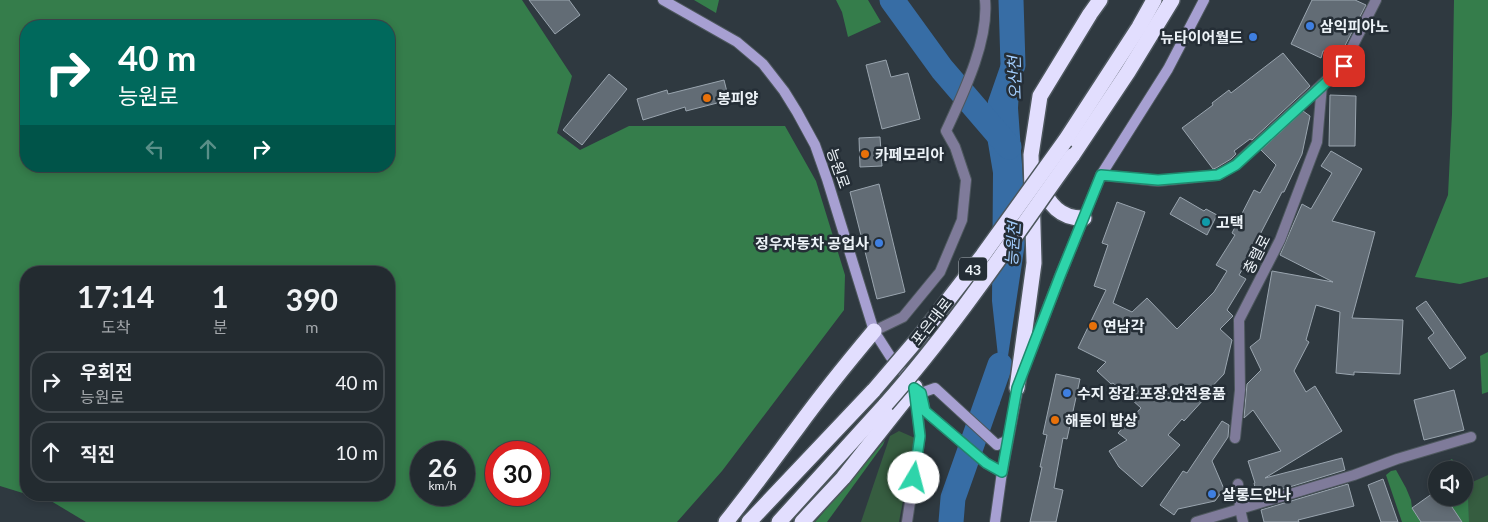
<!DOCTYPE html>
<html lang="ko">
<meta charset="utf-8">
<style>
body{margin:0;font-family:Lato,"Noto Sans KR",sans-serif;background:#2f373c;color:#f1f3f6;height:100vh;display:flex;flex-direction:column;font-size:19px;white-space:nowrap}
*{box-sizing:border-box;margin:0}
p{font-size:16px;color:#a3a7ab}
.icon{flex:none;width:28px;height:28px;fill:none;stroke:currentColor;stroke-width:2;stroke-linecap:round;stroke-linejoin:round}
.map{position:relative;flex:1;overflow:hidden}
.details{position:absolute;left:20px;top:266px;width:375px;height:235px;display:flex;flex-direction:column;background:#232b30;border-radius:20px;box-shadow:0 2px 8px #0003,0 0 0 1px #40474c}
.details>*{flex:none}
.top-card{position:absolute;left:20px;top:20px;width:375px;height:152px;border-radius:20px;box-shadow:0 2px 8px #0003,0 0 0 1px #40474c;background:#00695c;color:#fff;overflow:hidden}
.buttons{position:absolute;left:1428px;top:461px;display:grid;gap:10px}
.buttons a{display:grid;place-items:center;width:45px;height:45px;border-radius:50%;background:#232b30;box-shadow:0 2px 8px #0003,0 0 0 1px #40474c;font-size:25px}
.speed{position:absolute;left:410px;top:441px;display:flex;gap:10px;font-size:25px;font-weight:700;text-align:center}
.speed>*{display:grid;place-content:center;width:65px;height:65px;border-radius:50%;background:#232b30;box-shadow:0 2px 8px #0003,0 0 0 1px #40474c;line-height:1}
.speed small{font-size:12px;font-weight:400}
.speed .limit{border:8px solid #d22;background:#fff;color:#111}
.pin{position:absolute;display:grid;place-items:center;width:42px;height:42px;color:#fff;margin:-21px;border-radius:10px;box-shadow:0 2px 8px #0006}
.me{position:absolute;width:55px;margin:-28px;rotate:8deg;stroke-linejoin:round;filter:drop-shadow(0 0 4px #0008)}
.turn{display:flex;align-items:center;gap:18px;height:105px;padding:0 15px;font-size:22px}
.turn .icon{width:65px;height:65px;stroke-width:2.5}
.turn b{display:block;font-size:35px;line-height:42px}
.lanes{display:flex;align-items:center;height:48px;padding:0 15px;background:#0003;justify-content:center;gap:25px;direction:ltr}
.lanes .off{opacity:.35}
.eta{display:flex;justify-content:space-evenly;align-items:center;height:85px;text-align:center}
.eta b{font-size:30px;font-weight:700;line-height:35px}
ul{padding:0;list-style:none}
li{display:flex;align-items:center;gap:15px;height:62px;margin:0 10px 8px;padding:0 5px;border:2px solid #40474c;border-radius:20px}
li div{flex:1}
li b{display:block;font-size:19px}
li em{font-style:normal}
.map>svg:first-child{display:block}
</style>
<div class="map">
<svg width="1488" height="522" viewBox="0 0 1488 522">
<rect width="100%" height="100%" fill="#2f3940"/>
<g fill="#365d40">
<polygon points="899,431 915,438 899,522 861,522 890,436"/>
<polygon points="1488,475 1488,522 1469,522 1468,484"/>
</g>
<g fill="#357d4b" fill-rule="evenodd">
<path d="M0 0H522L572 76 557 133 580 150 629 126H785L816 181 845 275 844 310 722 471 677 522H86L51 501 29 495H389V272H26V494L0 486ZM389 26V166H26V26ZM421 452H464V495H421ZM539 452V495H496V452Z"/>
<polygon points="694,0 719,0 716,13"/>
<polygon points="836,0 868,0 881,22 848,37 842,12"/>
<polygon points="1454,0 1488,0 1488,277 1460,284 1415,277 1448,195 1452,114"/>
<polygon points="1488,352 1488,392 1482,394 1480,356"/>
<polygon points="885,440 883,445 827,522 815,522"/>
<polygon points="1452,459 1459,470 1443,470 1443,464"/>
<polygon points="1396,470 1406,488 1411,500 1412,508 1421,522 1402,522 1386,475 1391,471"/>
<polygon points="1464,477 1468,484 1469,522 1462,522 1446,498 1464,498"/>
</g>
<polygon fill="#376da5" points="1012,32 1019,90 1018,108 1023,179 1025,243 1005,376 999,406 980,388 998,356 992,301 993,173 986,131 988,101"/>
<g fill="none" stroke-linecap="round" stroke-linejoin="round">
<g stroke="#376da5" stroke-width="25">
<polyline points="892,0 942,69 1009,147"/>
<polyline points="1011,0 1013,65"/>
<polyline points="951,522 953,498 1000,365"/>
</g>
</g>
<g fill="#626c75" stroke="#9aa5af">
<polygon points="529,0 569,0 580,15 555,34"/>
<polygon points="1312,0 1355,0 1366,5 1337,61 1332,66 1331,65 1331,52 1323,51 1321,58 1291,44"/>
<polygon points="1283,53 1310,86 1252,140 1250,139 1234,151 1236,154 1231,159 1216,168 1213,169 1182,128 1213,105 1212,103 1229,90 1231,93"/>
<polygon points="886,60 891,77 908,73 920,119 882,129 866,65"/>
<polygon points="609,74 627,89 582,145 563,130"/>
<polygon points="724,80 729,100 686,111 685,107 643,120 637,99 667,90 668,94"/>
<polygon points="1330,95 1356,96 1355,146 1329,146"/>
<polygon points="1303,111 1310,116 1302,154 1284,192 1282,192 1250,254 1251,255 1239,275 1246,279 1227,310 1233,316 1220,329 1232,340 1224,374 1203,396 1205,398 1184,421 1182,419 1168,435 1180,445 1142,487 1119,467 1109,451 1127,440 1118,433 1141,408 1113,383 1111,384 1097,371 1106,362 1078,348 1106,290 1094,286 1108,245 1102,243 1117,202 1145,212 1113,303 1132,312 1147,298 1177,329 1214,292 1227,271 1216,265 1235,235 1232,233 1254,190 1260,193 1276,165 1261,150"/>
<polygon points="880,137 882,166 860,167 859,138"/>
<polygon points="1331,151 1362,169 1332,221 1375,232 1352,318 1403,320 1400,374 1354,372 1354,375 1336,373 1340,312 1316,305 1306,340 1309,342 1294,371 1306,392 1315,386 1342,431 1265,478 1342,458 1345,470 1257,497 1254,483 1255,483 1248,461 1281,451 1253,410 1244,418 1247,384 1261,370 1250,347 1260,339 1272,271 1333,282 1280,255 1302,204 1311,209 1332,173 1321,166"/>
<polygon points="879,184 905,292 877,299 850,192"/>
<polygon points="1180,197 1204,211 1206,209 1217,215 1207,235 1170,214"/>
<polygon points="1426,301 1466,358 1450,369 1428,338 1434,333 1416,308"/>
<polygon points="1056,374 1080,379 1067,439 1063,438 1054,488 1063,490 1056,522 1030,522 1042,467 1040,467 1047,435 1043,434"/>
<polygon points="1454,390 1464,430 1424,440 1414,400"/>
<polygon points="1222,421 1229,425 1228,437 1212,461 1224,489 1215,501 1178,509 1174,515 1160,505 1183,471 1187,473"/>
<polygon points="1383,479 1398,522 1381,522 1368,485"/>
<polygon points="1348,484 1354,506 1298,520 1299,522 1264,522 1261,510"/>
<polygon points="1436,491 1436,498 1446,498 1462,522 1421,522 1412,508"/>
</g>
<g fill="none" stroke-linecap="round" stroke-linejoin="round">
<g stroke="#4d575d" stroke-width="12">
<g id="street">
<polyline points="1101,175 1158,181 1218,175 1235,165 1343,65 1376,0"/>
<path d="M874 331 903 317 940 272 962 220 966 180 955 147 946 131C963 94 989 41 985 0"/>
<polyline points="1235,438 1240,390 1239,320 1280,240 1317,142 1322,85"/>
<polyline points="1238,484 1240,509 1243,522"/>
<polyline points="907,522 920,436 915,387"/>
<polyline points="1196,522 1354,475 1397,459 1471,437"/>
</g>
</g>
<g stroke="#4d575d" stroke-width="12">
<g id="secondary">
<polyline points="663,0 737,42 763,64 784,91 797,112 815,145 827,179 874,331 890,356 915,387 921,393 925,411 986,463 1002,472"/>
<polyline points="1024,369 1060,276 1101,175 1168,69 1204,0"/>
<polyline points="921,393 935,388 997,445 1008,440"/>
<polyline points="995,522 1002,472 1019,383"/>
</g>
</g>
<g stroke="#4d575d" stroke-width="18">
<g id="highway">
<polyline points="1065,141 1139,27 1154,0"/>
<polyline points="1072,156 1128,72 1172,0"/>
<path d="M1040 184C1049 204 1060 219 1084 218"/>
<polyline points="1017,388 1034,263 1031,155 1040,96 1090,14 1100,0"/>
<path d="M726 522C751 491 774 459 798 427 822 394 848 362 874 331"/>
<polyline points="749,522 874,390"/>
<polyline points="779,522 886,404"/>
<polyline points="802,522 843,478 915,387"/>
</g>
</g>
<use href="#street" stroke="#7f7b9a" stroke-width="10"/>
<use href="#secondary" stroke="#a7a0d2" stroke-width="10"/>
<use href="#highway" stroke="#e2defe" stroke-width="15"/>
<g stroke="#4d575d" stroke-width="18" stroke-linecap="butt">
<g id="highway-bridge">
<polyline points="874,390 921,335 983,255 1065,141"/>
<path d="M886 404C954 327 1012 240 1072 156"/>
</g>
</g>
<use href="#highway-bridge" stroke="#e2defe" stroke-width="15"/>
</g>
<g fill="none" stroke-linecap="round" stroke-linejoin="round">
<g stroke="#1e8a6e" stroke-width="12">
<polyline id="route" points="914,478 920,436 914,388 921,393 925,411 986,463 1002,472 1017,388 1060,276 1101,175 1158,180 1218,175 1236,165 1344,66"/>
</g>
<use href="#route" stroke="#2ed4aa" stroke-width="9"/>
</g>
<g fill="#3f7fe0" stroke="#252e36" stroke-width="2">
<circle cx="1310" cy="26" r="5"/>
<circle cx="1253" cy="37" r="5"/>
<circle cx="879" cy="243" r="5"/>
<circle cx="1067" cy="393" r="5"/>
<circle cx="1212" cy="494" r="5"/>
</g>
<g fill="#e8710a" stroke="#252e36" stroke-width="2">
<circle cx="707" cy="98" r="5"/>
<circle cx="865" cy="154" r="5"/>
<circle cx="1093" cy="326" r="5"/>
<circle cx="1055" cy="420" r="5"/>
</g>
<circle fill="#0f9aa8" stroke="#252e36" stroke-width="2" cx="1206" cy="222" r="5"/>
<g text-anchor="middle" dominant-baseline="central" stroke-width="5" stroke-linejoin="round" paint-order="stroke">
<rect fill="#252e36" stroke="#b1b8be" stroke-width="1" x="959" y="257.5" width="28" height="23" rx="4"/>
<g font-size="14" font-weight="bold" fill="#edf3f8">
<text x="973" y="269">43</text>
</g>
<g font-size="15" font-weight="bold" fill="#edf3f8" stroke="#252e36" text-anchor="start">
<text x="1320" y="26">삼익피아노</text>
<text x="1243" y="37" text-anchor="end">뉴타이어월드</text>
<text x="717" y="98">봉피양</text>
<text x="875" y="154">카페모리아</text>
<text x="1216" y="222">고택</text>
<text x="869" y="243" text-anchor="end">정우자동차 공업사</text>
<text x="1103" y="326">연남각</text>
<text x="1077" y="393">수지 장갑.포장.안전용품</text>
<text x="1065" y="420">해돋이 밥상</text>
<text x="1222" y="494">살롱드안나</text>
</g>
<g font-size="15" fill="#edf3f8" stroke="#252e36">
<text transform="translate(839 168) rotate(71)">능원로</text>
<text transform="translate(1256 254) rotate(-63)">충렬로</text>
<text transform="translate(931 321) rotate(-52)">포은대로</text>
</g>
<g font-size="16" font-style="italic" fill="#a3cefe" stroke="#252e36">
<text transform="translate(1014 78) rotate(-92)">오산천</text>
<text transform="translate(1012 244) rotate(-86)">능원천</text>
</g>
</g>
</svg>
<div class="buttons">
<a><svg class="icon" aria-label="sound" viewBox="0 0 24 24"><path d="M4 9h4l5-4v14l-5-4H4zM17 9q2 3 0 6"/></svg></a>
</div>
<div class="speed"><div>26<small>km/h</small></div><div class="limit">30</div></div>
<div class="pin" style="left:1344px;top:66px;background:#d93025"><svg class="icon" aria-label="arrive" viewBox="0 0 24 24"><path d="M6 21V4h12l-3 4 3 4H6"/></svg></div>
<svg class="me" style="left:914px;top:478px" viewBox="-20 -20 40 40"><circle r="19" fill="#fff"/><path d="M0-13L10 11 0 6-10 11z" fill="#2ed4aa"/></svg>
<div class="top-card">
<div class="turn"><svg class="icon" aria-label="right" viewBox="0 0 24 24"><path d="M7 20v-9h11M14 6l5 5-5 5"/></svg><div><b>40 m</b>능원로</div></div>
<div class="lanes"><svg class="icon off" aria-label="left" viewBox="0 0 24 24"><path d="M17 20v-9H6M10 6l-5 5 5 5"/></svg><svg class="icon off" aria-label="ahead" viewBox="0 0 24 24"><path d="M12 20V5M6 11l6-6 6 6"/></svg><svg class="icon" aria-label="right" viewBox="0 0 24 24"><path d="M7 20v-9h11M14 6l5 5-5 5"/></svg></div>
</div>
<section class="details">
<div class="eta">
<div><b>17:14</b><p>도착</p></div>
<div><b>1</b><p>분</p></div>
<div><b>390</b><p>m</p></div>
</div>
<ul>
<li><svg class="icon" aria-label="right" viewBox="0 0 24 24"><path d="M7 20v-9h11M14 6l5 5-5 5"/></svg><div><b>우회전</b><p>능원로</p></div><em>40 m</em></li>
<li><svg class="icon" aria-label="ahead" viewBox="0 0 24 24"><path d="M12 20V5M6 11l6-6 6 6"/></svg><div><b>직진</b></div><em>10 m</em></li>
</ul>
</section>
</div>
